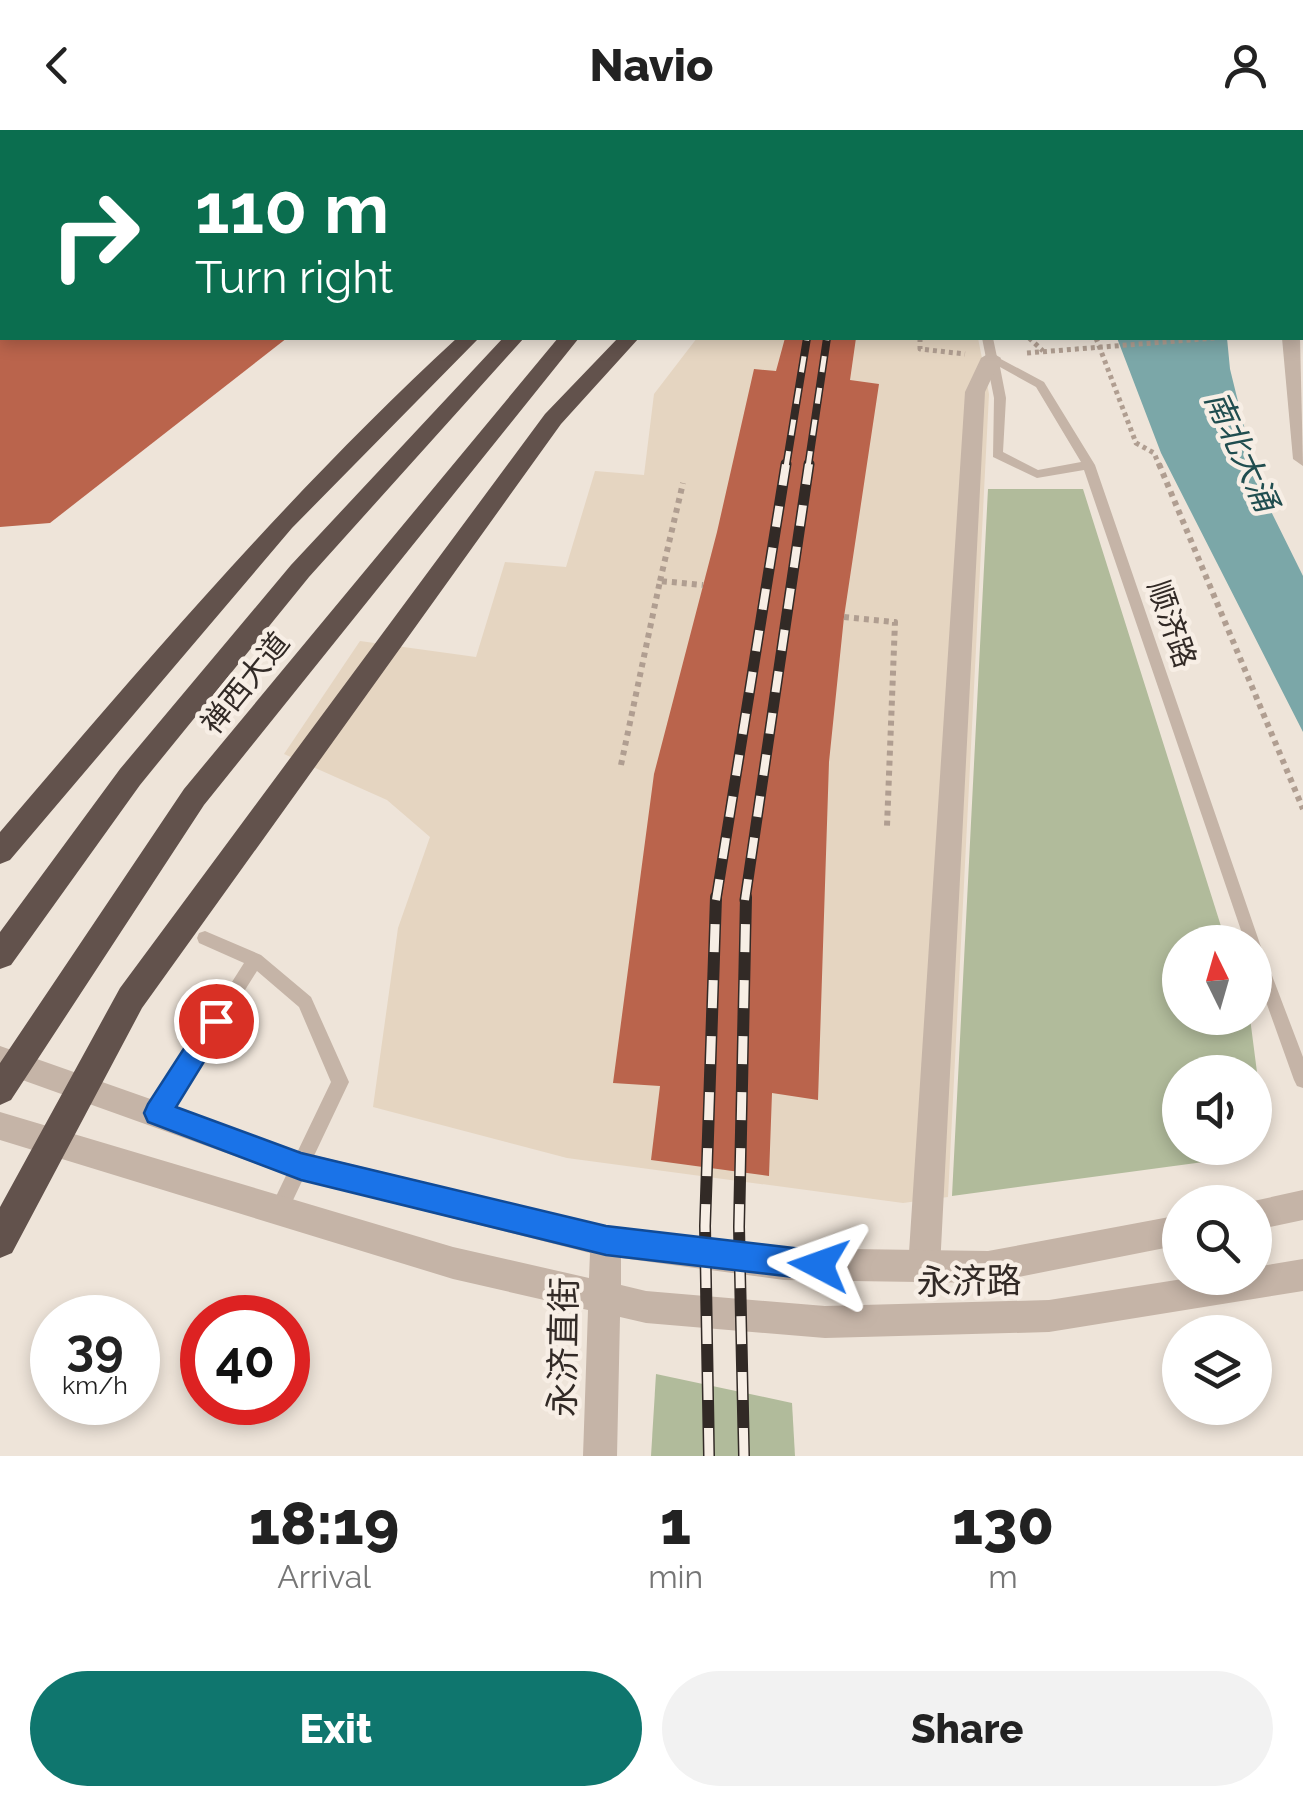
<!DOCTYPE html>
<meta charset="utf-8">
<style>
body{margin:0;font-family:Raleway,"Noto Sans SC",sans-serif;background:#f2f2f2;color:#222;height:100vh;display:flex;flex-direction:column;font-size:38px;white-space:nowrap}
*{box-sizing:border-box;margin:0}
p{font-size:32px;color:#767676}
.icon{flex:none;width:55px;height:55px;fill:none;stroke:currentColor;stroke-width:2;stroke-linecap:round;stroke-linejoin:round}
.map{position:relative;height:1326px;overflow:hidden}
.details{display:flex;flex-direction:column;background:#fff;flex:1}
.details>*{flex:none}
.hud{position:absolute;left:0px;top:0px;width:1305px;height:210px;box-shadow:0 5px 15px #0003;background:#0b6e4f;color:#fff;overflow:hidden}
.needle{width:65px;rotate:355deg}
.tools{position:absolute;left:1162px;top:795px;display:grid;gap:20px}
.tools a{display:grid;place-items:center;width:110px;height:110px;border-radius:50%;background:#fff;box-shadow:0 5px 15px #0003;font-size:50px}
.speed{position:absolute;left:30px;top:1165px;display:flex;gap:20px;font-size:50px;font-weight:700;text-align:center}
.speed>*{display:grid;place-content:center;width:130px;height:130px;border-radius:50%;background:#fff;box-shadow:0 5px 15px #0003;line-height:1}
.speed small{font-size:25px;font-weight:400}
.speed .limit{border:15px solid #d22;background:#fff;color:#111}
.pin{position:absolute;display:grid;place-items:center;width:85px;height:85px;color:#fff;margin:-42px;border:5px solid #fff;border-radius:50%;box-shadow:0 2px 10px #0007}
.me{position:absolute;width:110px;margin:-55px;rotate:274deg;stroke-linejoin:round;filter:drop-shadow(0 0 8px #0008)}
.turn{display:flex;align-items:center;gap:35px;height:210px;padding:0 30px;font-size:45px}
.turn .icon{width:130px;height:130px;stroke-width:2.5}
.turn b{display:block;font-size:70px;line-height:85px}
.eta{display:flex;justify-content:space-evenly;align-items:center;height:170px;text-align:center}
.eta b{font-size:60px;font-weight:800;line-height:70px}
.primary-button{display:flex;gap:20px;margin-top:auto;padding:20px 30px}
.primary-button a{flex:1;height:115px;border-radius:60px;background:#0f766e;color:#fff;font-size:40px;font-weight:800;line-height:115px;text-align:center}
.primary-button a+a{background:#f2f2f2;color:#222}
header{display:flex;justify-content:space-between;align-items:center;height:130px;padding:0 30px;background:#fff;font-size:45px;font-weight:800}
.map>svg:first-child{display:block}
</style>
<header><svg class="icon" aria-label="back" viewBox="0 0 24 24"><path d="M15 5l-7 7 7 7"/></svg>Navio<svg class="icon" aria-label="person" viewBox="0 0 24 24"><circle cx="12" cy="8" r="4"/><path d="M4 21q1-7 8-7t8 7"/></svg></header>
<div class="map">
<svg width="1303" height="1326" viewBox="0 0 1303 1326">
<rect width="100%" height="100%" fill="#eee4d9"/>
<g fill="#b1bb9b">
<polygon points="988,359 1083,359 1226,812 1180,812 1180,888 1250,888 1262,981 1255,993 1255,942 1180,942 1180,1018 1235,1018 1211,1031 952,1066"/>
<polygon points="656,1244 792,1273 795,1326 651,1326"/>
</g>
<polygon fill="#e5d5c1" points="697,208 978,208 989,264 948,1067 903,1073 567,1028 373,977 398,798 430,707 387,670 284,624 360,511 476,527 505,432 566,437 595,341 644,345 654,264"/>
<polygon fill="#7ba7a8" points="1117,208 1227,208 1230,239 1259,357 1303,446 1303,602 1161,323"/>
<g fill="#ba644c">
<polygon points="0,208 287,208 50,393 0,397"/>
<polygon points="785,208 856,208 850,250 879,254 844,487 829,632 818,970 772,963 769,1046 651,1030 660,956 613,953 654,644 717,402 754,239 776,241"/>
</g>
<g fill="none" stroke-linecap="round" stroke-linejoin="round">
<g stroke="#b09e91" stroke-width="5" stroke-dasharray="4 4" stroke-linecap="butt">
<polyline points="920,208 920,219 965,224"/>
<polyline points="1029,208 1043,221"/>
<polyline points="1096,208 1136,313 1154,323 1160,337"/>
<polyline points="1027,223 1215,208"/>
</g>
<g stroke="#b09e91" stroke-width="6" stroke-dasharray="5 5" stroke-linecap="butt">
<polyline points="1159,334 1303,679"/>
<polyline points="660,451 683,353"/>
<polyline points="844,487 895,492 887,696"/>
<polyline points="621,635 660,451 703,455"/>
</g>
<g fill="#c5b4a7" fill-rule="evenodd">
<path d="M982 208H993L997 227 1044 252 1095 335 1260 814 1303 927V958L1297 956 1294 950 1255 841V812H1245L1084 340 1037 348 993 327 994 268ZM1000 237 1036 257 1081 332 1038 340 1003 322 1006 268Z"/>
<polygon points="205,801 261,825 311,867 349,952 285,1087 278,1090 271,1087 269,1081 331,952 299,877 257,841 164,989 158,991 152,989 149,983 244,833 199,813 197,808 199,803"/>
</g>
<polygon fill="#c5b4a7" fill-rule="evenodd" points="991,222 1001,228 985,262 940,1138 935,1149 924,1154 913,1149 908,1138 965,262 981,228"/>
<g fill="#c5b4a7" fill-rule="evenodd">
<rect x="1302" y="97" width="1" height="10"/>
<polygon points="1282,208 1300,208 1303,336 1293,329"/>
</g>
<g fill="#c5b4a7" fill-rule="evenodd">
<polygon points="0,916 301,1022 606,1096 784,1118 988,1121 1180,1085 1180,1115 988,1153 784,1150 621,1128 621,1155 646,1161 825,1176 1049,1170 1189,1148 1255,1148 1255,1137 1303,1129 1303,1161 1049,1202 825,1208 646,1193 620,1187 617,1326 583,1326 588,1180 453,1149 0,1010 0,982 453,1117 589,1148 590,1123 301,1050 0,942"/>
<polygon points="1303,1060 1303,1090 1255,1100 1255,1072 1249,1072"/>
</g>
<g fill="#736159" fill-rule="evenodd">
<polygon points="714,0 778,0 713,2"/>
<rect x="1302" y="4" width="1" height="10"/>
<rect x="0" y="26" width="2" height="10"/>
<rect x="0" y="73" width="2" height="10"/>
</g>
<g fill="#62524c" fill-rule="evenodd">
<path d="M457 208H479L292 398 10 730 0 734V702C146 531 292 360 457 208Z"/>
<polygon points="503,208 524,208 309,447 140,655 11,835 0,839 0,802 120,639 291,435"/>
<polygon points="558,208 579,208 204,675 11,970 0,975 0,933 184,659"/>
<polygon points="618,208 639,208 561,294 142,878 12,1123 0,1128 0,1077 120,858 545,284"/>
</g>
<g stroke="#322a26" stroke-width="8">
<g id="rail-far2">
<polyline points="786,337 807,208"/>
<polyline points="808,337 827,208"/>
</g>
</g>
<g stroke="#322a26" stroke-width="11">
<g id="rail-far1">
<polyline points="716,770 786,334"/>
<polyline points="745,770 809,334"/>
</g>
</g>
<g stroke="#322a26" stroke-width="12">
<g id="rail">
<polyline points="709,1326 705,1096 716,767"/>
<polyline points="744,1326 739,1097 746,767"/>
</g>
</g>
<use href="#rail-far2" stroke="#f7eee5" stroke-width="5" stroke-dasharray="16" stroke-linecap="butt"/>
<use href="#rail-far1" stroke="#f7eee5" stroke-width="8" stroke-dasharray="21" stroke-linecap="butt"/>
<use href="#rail" stroke="#f7eee5" stroke-width="9" stroke-dasharray="28" stroke-linecap="butt"/>
</g>
<polygon fill="#1a73e8" stroke="#114b97" stroke-width="2.5" points="216,880 225,883 229,891 176,977 301,1023 606,1096 819,1121 829,1125 833,1135 829,1145 819,1150 606,1125 301,1050 148,992 144,983 148,974 207,883"/>
<g text-anchor="middle" dominant-baseline="central" stroke-width="9" stroke-linejoin="round" paint-order="stroke">
<g font-size="30" fill="#322a26" stroke="#f7eee5">
<text transform="translate(1172 494) rotate(71)">顺济路</text>
<text transform="translate(245 553) rotate(-51)">禅西大道</text>
</g>
<g font-size="32" font-style="italic" fill="#204d4f" stroke="#f7eee5">
<text transform="translate(1242 321) rotate(65)">南北大涌</text>
</g>
<g font-size="35" fill="#322a26" stroke="#f7eee5">
<text transform="translate(969 1151) rotate(-1)">永济路</text>
<text transform="translate(563 1217) rotate(-89)">永济直街</text>
</g>
</g>
</svg>
<div class="tools">
<a><svg class="needle" viewBox="-14 -14 28 28"><path d="M0-13l5 13h-10z" fill="#e53935"/><path d="M0 13l5-13h-10z" fill="#767676"/></svg></a>
<a><svg class="icon" aria-label="sound" viewBox="0 0 24 24"><path d="M4 9h4l5-4v14l-5-4H4zM17 9q2 3 0 6"/></svg></a>
<a><svg class="icon" aria-label="search" viewBox="0 0 24 24"><circle cx="10" cy="10" r="6"/><path d="M15 15l6 6"/></svg></a>
<a><svg class="icon" aria-label="layers" viewBox="0 0 24 24"><path d="M12 4l9 5-9 5-9-5zM3 14l9 5 9-5"/></svg></a>
</div>
<div class="speed"><div>39<small>km/h</small></div><div class="limit">40</div></div>
<div class="pin" style="left:216px;top:891px;background:#d93025"><svg class="icon" aria-label="arrive" viewBox="0 0 24 24"><path d="M6 21V4h12l-3 4 3 4H6"/></svg></div>
<svg class="me" style="left:819px;top:1135px" viewBox="-20 -20 40 40"><path d="M0-17L14 15 0 8-14 15z" fill="#1a73e8" stroke="#fff" stroke-width="4"/></svg>
<div class="hud">
<div class="turn"><svg class="icon" aria-label="right" viewBox="0 0 24 24"><path d="M7 20v-9h11M14 6l5 5-5 5"/></svg><div><b>110 m</b>Turn right</div></div>
</div>
</div>
<section class="details">
<div class="eta">
<div><b>18:19</b><p>Arrival</p></div>
<div><b>1</b><p>min</p></div>
<div><b>130</b><p>m</p></div>
</div>
<div class="primary-button"><a>Exit</a><a>Share</a></div>
</section>
